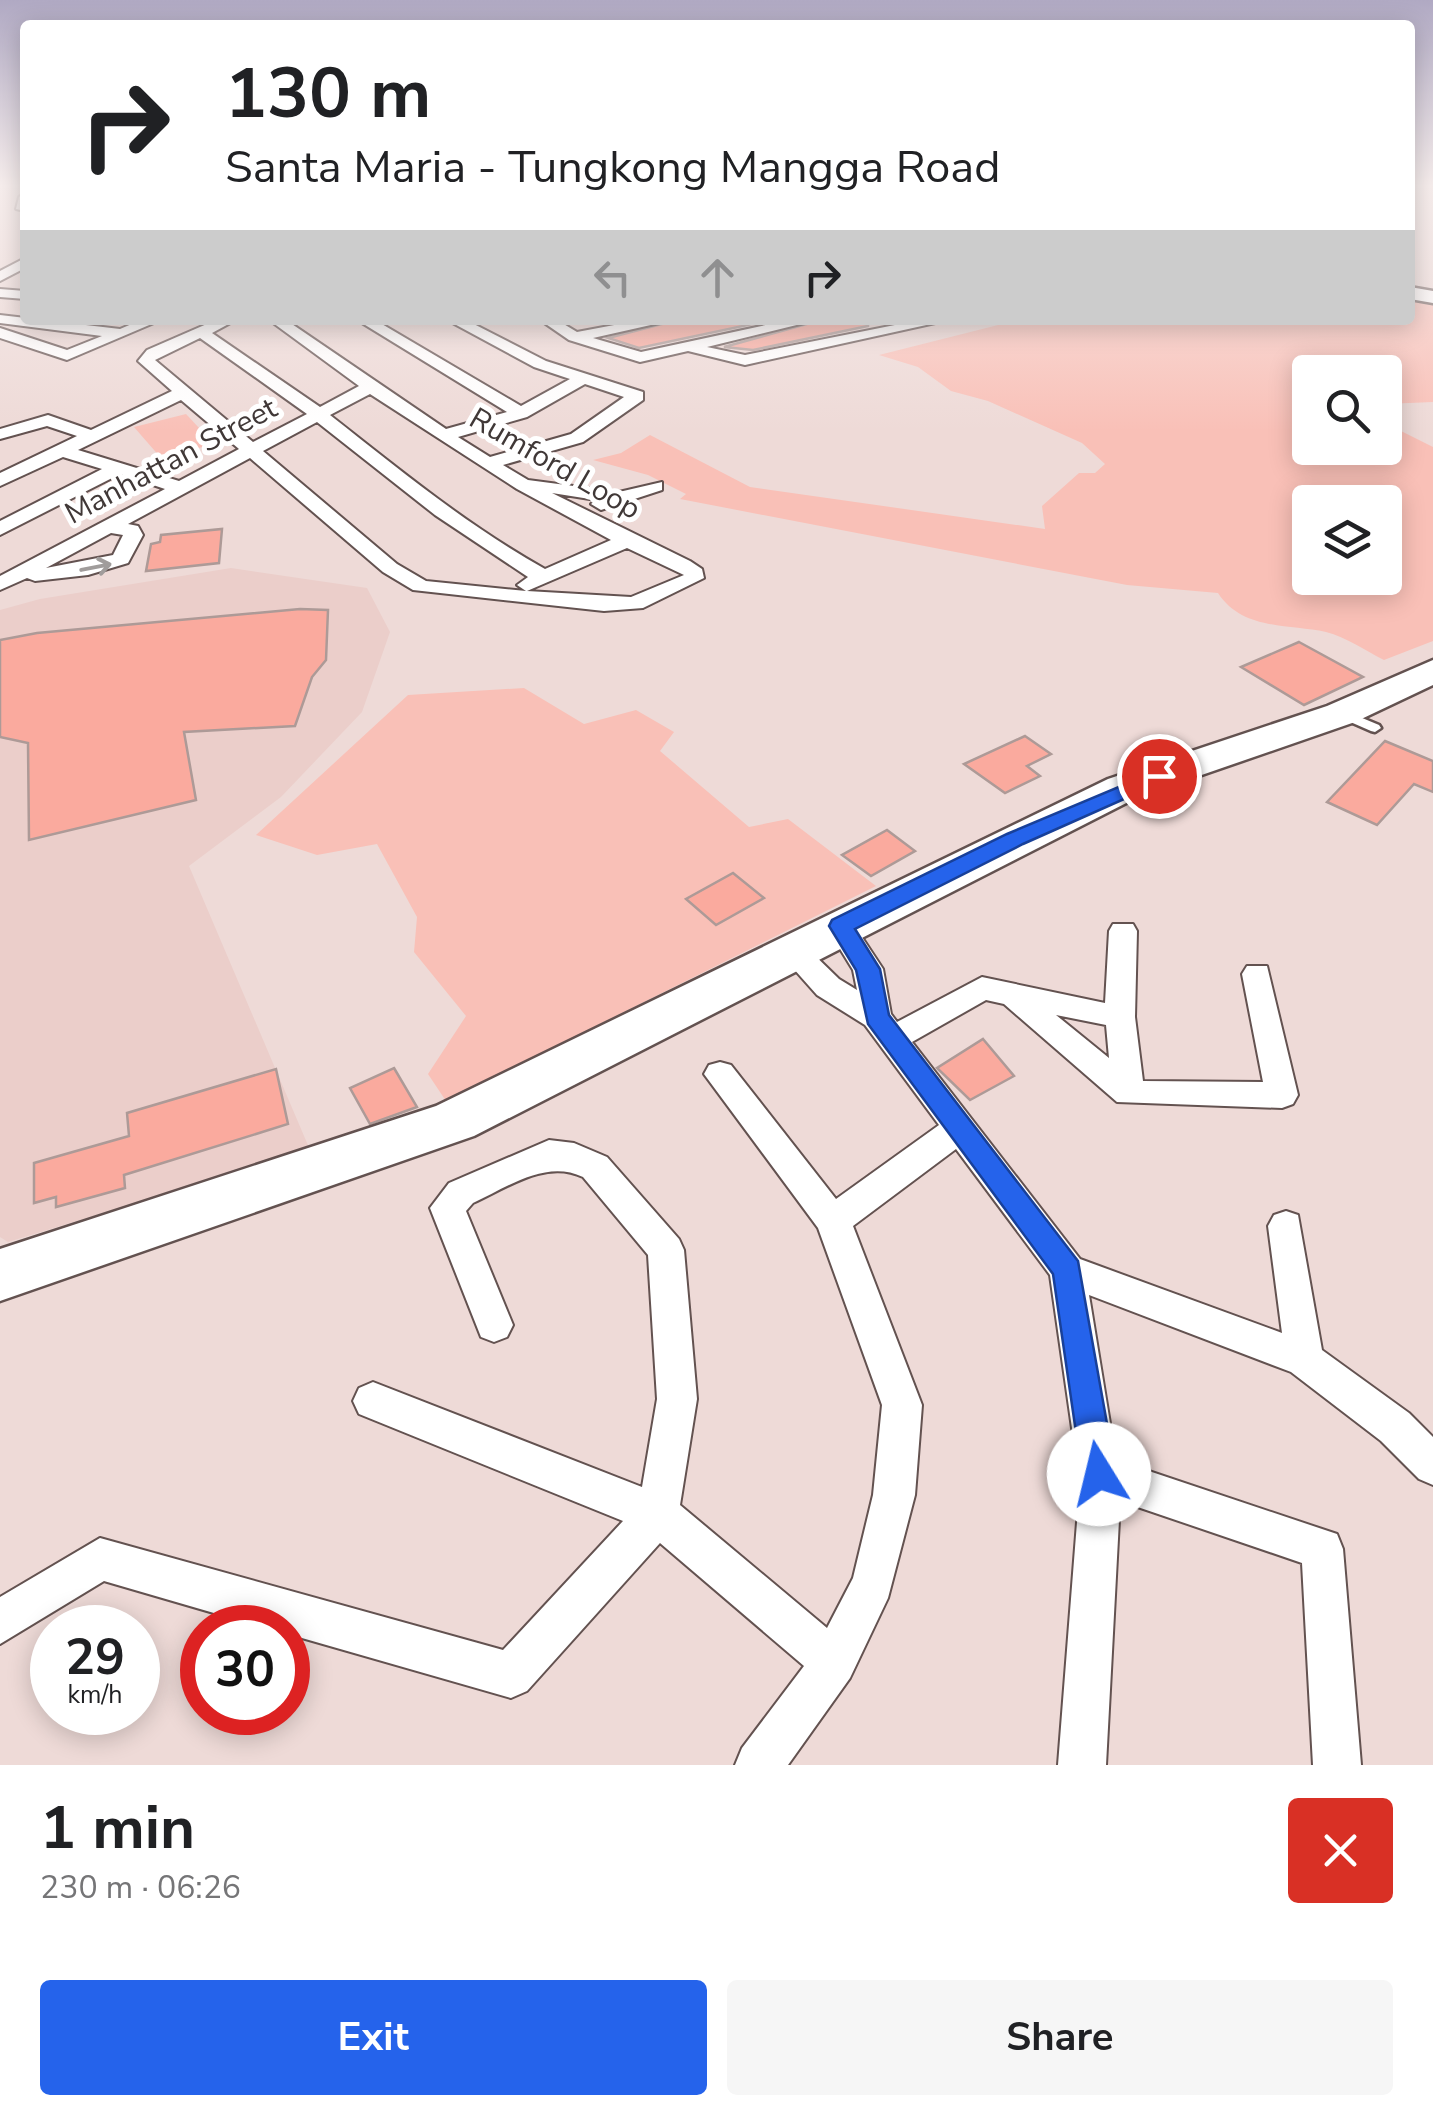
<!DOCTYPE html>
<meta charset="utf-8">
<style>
body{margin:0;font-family:"Nunito Sans",sans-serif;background:#f6f6f6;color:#202124;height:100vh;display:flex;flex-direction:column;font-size:38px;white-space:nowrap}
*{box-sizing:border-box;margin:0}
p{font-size:32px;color:#757577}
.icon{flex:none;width:55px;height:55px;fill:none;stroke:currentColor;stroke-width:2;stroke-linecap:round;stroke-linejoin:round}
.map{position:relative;height:1765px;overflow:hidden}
.sheet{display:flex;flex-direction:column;background:#fff;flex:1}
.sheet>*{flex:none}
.top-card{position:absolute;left:20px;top:20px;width:1395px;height:305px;border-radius:10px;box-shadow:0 5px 25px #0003;background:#fff;color:#202124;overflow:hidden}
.buttons{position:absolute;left:1292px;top:355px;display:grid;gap:20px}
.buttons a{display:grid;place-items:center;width:110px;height:110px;border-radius:10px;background:#fff;box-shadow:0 5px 25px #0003;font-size:50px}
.speed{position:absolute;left:30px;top:1605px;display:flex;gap:20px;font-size:50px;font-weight:700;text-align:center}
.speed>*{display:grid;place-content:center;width:130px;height:130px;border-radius:50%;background:#fff;box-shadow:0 5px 25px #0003;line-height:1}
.speed small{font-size:25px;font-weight:400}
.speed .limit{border:15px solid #d22;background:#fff;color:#111}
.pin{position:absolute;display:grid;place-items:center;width:85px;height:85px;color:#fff;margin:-42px;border:5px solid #fff;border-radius:50%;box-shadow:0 2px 10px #0007}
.me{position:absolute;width:110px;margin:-55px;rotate:351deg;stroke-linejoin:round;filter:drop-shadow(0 0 8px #0008)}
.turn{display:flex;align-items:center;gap:35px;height:210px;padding:0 40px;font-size:45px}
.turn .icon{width:130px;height:130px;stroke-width:2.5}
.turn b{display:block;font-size:70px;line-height:85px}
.lanes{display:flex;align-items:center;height:95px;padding:0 40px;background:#0003;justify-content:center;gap:50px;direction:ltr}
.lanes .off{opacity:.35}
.round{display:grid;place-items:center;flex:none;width:105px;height:105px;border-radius:10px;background:#f6f6f6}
.head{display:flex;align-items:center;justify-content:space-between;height:170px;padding:0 40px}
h1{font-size:60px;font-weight:700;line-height:75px}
.cta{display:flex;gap:20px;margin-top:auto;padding:20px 40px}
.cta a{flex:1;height:115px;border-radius:10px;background:#2563eb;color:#fff;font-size:40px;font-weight:700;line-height:115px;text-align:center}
.cta a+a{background:#f6f6f6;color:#202124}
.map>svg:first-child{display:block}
</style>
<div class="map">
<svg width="1433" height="1765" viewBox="0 0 1433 1765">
<rect width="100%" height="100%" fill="#eedad7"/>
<polygon fill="#ebceca" points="231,568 367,588 390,632 362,712 281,797 189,866 310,1150 8,1242 0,1237 0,610 40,599"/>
<g fill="#f9c0b7" fill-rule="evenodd">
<path d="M1410 299 1433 303V402L1385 404V372H1310V448H1385V423L1433 447V641L1384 660C1366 651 1346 637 1326 632 1287 624 1242 630 1218 593L1127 585 680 499 686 494 648 475 593 460 621 453 650 435 750 487 1045 529 1042 506 1079 473H1095L1105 464 1082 443 988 401 951 391 918 367 879 355 1018 320H1410ZM1385 502V578H1310V502Z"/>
<polygon points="186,414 214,444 161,458 134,427"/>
<polygon points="524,688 584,724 636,710 674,732 660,751 749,827 788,819 876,886 446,1101 428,1074 466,1016 414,952 417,917 377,844 317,855 256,835 408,695"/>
</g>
<g fill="#faaa9e" stroke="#ad9a97" stroke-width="2.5">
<polygon points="677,320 771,320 639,348 608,338"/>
<polygon points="821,320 868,320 868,326 753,350 724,347"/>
<polygon points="222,529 219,563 146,571 151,544 160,542 161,535"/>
<polygon points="300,609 328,610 326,660 312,677 295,726 184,732 196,800 29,840 28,743 0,737 0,640 37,633"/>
<polygon points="1299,642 1363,677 1304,705 1241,667"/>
<polygon points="1025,736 1051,754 1027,766 1040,776 1005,793 964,764"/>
<polygon points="1385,741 1433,761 1433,792 1414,784 1377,825 1327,802"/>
<polygon points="887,830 915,851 871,876 842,855"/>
<polygon points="733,873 764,898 716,925 686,899"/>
<polygon points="983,1039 1014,1076 970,1100 937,1068"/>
<polygon points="394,1068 417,1107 370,1124 350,1088"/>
<polygon points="276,1069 288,1124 124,1175 125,1188 56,1207 56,1197 34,1203 34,1163 129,1136 127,1113"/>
</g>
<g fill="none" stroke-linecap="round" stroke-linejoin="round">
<g stroke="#635250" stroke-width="5">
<polygon id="lane" points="1343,710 1379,725 1381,728 1375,732 1371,731 1339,717 1337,714 1339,711"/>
</g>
<g stroke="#635250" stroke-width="4">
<g id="street">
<polygon points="25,193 25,211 16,209 19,197"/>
<polygon points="25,258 25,268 0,281 0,271"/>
<polygon points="0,289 25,291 25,299 0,297"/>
<polygon points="0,315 120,329 141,320 161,320 67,360 0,338 0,328 67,350 102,336 0,323"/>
<path d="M216 320H236L212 333 320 407 359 386 269 320H286L446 429 507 412 357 320H375L521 406 570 379 534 367 447 320H466L546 361 643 392V400L583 442 503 465 528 480 619 492 662 482V490L601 510 591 504 596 500 552 493 690 561 702 569 704 578 643 608 604 611 413 590 383 572 250 458 128 524 138 526 143 535 128 563 88 575 35 581 27 578 0 590V576L165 489 120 474 0 535V521L102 469 63 457 0 486V473L77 436 47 426 0 439V429L48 415 91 430 172 391 138 361 147 350ZM200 338 307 414 253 442 155 360ZM585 384 624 397 571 434 490 457 458 437 527 417ZM370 394 517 489 611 540 545 569C468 526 400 470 330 415ZM181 400 239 449 179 481 78 450ZM317 422 435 515 528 577 517 585 526 591 426 581 397 564 263 451ZM111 533 123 535 113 555 46 568ZM627 548 684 575 631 597 527 591Z"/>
<polygon points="540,320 557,320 577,332 641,320 673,320 593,338 641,352 789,320 817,320 707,347 745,355 920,320 949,320 745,365 688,351 640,362 569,340"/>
<path d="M840 916 850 919 883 969 891 1014 897 1022 982 977 1105 1003 1109 931 1113 924H1133L1137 931 1135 1017 1143 1081 1263 1082 1242 974 1247 966H1267L1298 1095 1293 1104 1282 1108 1117 1102 1004 1004 986 1000 912 1042 1080 1259 1282 1333 1268 1226 1274 1215 1286 1211 1298 1215 1322 1350 1409 1413 1433 1437V1485L1419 1479 1381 1441 1291 1372 1089 1295 1116 1460 1337 1534 1343 1549 1361 1765H1313L1302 1563 1120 1501 1106 1765H1058L1080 1484 1050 1275 956 1149 853 1226 922 1405 915 1495 888 1598 850 1678 788 1765H735L742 1748 804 1666 660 1543 527 1691 511 1698 288 1634V1628H265L104 1581 0 1644V1597L100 1538 503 1650 623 1521 359 1414 353 1401 359 1388 373 1382 642 1487 657 1399 648 1255 583 1177C546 1159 508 1187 473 1203L466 1211 513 1325 507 1337 494 1342 481 1337 430 1208 449 1183 549 1140 574 1143 607 1157 679 1239 684 1250 697 1399 680 1505 827 1628 853 1578 873 1495 882 1405 818 1228 704 1074 709 1065 720 1062 731 1065 836 1199 939 1125 865 1025 817 995 777 950 782 943H802L839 979 857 990 853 970 826 926ZM1056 1015 1106 1025 1109 1058Z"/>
</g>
</g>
<g stroke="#635250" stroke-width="5">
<polygon id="secondary" points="1410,287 1433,291 1433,303 1410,299"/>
</g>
<g stroke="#635250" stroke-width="5">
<polygon id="primary" points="1433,660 1433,685 1355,722 1138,797 474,1136 0,1301 0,1249 436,1106 1108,779 1327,706"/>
</g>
<use href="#lane" fill="#fff" fill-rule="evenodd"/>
<use href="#street" fill="#fff" fill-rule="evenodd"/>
<use href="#secondary" fill="#fff" fill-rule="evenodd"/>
<use href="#primary" fill="#fff" fill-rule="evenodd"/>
</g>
<defs><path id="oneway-shaft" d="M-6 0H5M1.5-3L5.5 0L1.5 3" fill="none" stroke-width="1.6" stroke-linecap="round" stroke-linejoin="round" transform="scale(2.5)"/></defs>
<use stroke="#a09c9b" href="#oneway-shaft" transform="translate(96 567) rotate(-11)"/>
<linearGradient id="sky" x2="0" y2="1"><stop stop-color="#b0a9c3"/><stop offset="0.43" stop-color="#f7eeed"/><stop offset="1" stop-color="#f7eeed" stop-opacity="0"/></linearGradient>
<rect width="1433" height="431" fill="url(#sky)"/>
<polygon fill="#2563eb" stroke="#184099" stroke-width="2.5" points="1159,770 1167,772 1167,780 1023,844 855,929 880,969 889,1015 1078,1261 1116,1474 1111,1486 1099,1491 1087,1486 1082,1474 1053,1274 868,1024 856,970 829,926 832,920 1007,834"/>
<g text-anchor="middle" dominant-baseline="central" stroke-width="10" stroke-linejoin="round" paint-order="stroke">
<g font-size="30" fill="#403837" stroke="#fff">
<text transform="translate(171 461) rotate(-28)">Manhattan Street</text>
<text transform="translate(555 464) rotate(30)">Rumford Loop</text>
</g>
</g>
</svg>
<div class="buttons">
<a><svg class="icon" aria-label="search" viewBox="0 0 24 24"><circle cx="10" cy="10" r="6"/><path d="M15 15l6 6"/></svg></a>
<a><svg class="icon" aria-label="layers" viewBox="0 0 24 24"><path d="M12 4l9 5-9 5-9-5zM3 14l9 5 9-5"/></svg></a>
</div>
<div class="speed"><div>29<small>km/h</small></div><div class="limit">30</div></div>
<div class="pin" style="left:1159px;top:776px;background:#d93025"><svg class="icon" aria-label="arrive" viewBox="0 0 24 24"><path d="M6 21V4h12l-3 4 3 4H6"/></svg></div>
<svg class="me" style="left:1099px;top:1474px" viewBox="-20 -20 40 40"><circle r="19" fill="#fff"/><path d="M0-13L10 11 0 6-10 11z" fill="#2563eb"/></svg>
<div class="top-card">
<div class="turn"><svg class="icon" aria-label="right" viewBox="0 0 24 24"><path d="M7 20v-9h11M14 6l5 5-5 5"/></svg><div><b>130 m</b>Santa Maria - Tungkong Mangga Road</div></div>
<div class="lanes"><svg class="icon off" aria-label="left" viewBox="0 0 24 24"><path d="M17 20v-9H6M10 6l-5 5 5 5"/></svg><svg class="icon off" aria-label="ahead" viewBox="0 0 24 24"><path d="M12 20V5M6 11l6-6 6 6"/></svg><svg class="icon" aria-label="right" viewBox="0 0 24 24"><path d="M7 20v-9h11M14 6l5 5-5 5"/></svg></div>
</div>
</div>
<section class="sheet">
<div class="head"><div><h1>1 min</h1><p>230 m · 06:26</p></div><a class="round" style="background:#d93025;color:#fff"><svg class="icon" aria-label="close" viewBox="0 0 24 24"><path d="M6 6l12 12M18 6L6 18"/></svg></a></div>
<div class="cta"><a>Exit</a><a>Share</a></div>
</section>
